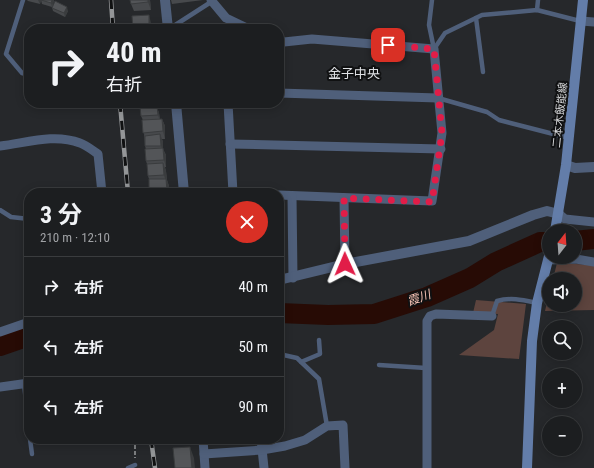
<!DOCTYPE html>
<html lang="ja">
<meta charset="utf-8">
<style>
body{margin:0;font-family:"Roboto Condensed","Noto Sans JP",sans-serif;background:#292b2d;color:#f1f3f6;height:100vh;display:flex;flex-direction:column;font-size:15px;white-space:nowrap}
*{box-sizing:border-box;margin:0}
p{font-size:13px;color:#a0a2a5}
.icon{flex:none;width:22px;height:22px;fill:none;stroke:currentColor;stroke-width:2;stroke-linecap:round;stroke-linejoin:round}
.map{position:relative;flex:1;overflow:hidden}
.details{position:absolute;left:24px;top:188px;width:260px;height:256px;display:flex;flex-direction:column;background:#1c1e20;border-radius:16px;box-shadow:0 2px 10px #0003,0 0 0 1px #3a3c3e}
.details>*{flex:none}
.top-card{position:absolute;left:24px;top:24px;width:260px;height:84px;border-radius:16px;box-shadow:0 2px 10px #0003,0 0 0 1px #3a3c3e;background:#1c1e20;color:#f1f3f6;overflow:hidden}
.needle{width:26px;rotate:17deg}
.fabs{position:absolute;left:542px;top:224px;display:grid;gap:8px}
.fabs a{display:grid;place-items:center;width:40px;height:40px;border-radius:50%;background:#1c1e20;box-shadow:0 2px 10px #0003,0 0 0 1px #3a3c3e;font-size:20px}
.pin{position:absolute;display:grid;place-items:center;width:34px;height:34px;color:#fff;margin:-17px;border-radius:8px;box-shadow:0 2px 6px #0006}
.me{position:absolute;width:44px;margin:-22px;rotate:359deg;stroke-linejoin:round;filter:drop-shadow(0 0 3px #0008)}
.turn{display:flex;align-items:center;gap:14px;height:84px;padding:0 16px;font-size:18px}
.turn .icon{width:52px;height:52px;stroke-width:2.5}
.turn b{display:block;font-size:28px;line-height:34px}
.round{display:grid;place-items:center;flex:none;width:42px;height:42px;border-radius:21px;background:#292b2d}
.overview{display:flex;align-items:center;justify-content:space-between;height:68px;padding:0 16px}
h1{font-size:24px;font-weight:700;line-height:30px}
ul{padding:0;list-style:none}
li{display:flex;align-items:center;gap:12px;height:60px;padding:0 16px;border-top:1px solid #3a3c3e}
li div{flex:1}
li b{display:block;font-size:15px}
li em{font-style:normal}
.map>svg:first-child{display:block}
</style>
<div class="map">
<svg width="594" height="468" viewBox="0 0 594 468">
<rect width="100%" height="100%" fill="#26282b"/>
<g fill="#5d443e">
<polygon points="557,263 594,265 594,310 545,311 549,294 549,305 575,305 575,279 553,279"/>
<polygon points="476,300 526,304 519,359 459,355 494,330 498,314 473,313"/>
</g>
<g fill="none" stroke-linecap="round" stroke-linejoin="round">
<g stroke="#270b05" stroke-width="20">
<polyline points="575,241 594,239"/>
<polyline points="279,313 328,315 374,314 427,297 470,278 496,262 540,242 549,242"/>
<polyline points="0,346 29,336"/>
</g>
<polyline stroke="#7d7f81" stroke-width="2" stroke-dasharray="4 2" stroke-linecap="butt" points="135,439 135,458"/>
<g stroke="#4f5f7a" stroke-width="4.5">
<polyline points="23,0 6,54 22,73 29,75"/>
<polyline points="432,0 429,25 434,49"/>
<polyline points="537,10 538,0"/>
<polyline points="476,18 483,72"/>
<polyline points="169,29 211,2"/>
<polyline points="434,49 445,33 482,15 537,10 580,21"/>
<polyline points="438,98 487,112 499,120 569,138"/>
<polyline points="0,210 11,217 29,219"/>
<path d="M492 316 497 301C511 297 523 300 537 303"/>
<polyline points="279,354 297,358 319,379 327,426"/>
<polyline points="301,362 320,354 319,340"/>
<polyline points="379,365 426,368"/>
<polyline points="24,384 29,428"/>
<polyline points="30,439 32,454"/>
<polyline points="128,468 135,465"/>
</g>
<g stroke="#4f5f7a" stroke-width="9">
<polyline points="211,0 226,18 249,29"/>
<polyline points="581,21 594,22"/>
<polyline points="279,40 284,42 312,39 434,49 442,133 432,201 279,195"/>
<polyline points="279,93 438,98"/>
<polyline points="228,103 233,193"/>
<polyline points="230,144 441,149"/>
<path d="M0 146C26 143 54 133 80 143 86 145 92 150 98 154L102 193"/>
<polyline points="184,192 234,193"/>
<polyline points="292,196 293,278"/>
<polyline points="344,198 345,264"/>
<polyline points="559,214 565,219 594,222"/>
<polyline points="548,260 576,259 594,262"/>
<polyline points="0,332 29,322"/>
<polyline points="0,387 29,383"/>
<polyline points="203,439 205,468"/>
<polyline points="261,439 264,468"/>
<polyline points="204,454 262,450 285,446 305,440 327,426 343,425 345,468"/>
<polyline points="427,468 427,321 430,316 436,314 492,316"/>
</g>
<g stroke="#4f5f7a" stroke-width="10">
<polyline points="165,0 168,29"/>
<polyline points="176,103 184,193"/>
<polyline points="566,165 575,168 594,167"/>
<polyline points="279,280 345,264 469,241 533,215 547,211 559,214"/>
</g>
<g stroke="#637da9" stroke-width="10">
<polyline points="555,231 566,165 583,0"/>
<polyline points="527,468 532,341 537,303 549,256"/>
</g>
<g stroke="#949698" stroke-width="4.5">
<g id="rail">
<polyline points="111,0 113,29"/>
<polyline points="120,103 128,193"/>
<polyline points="151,439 155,468"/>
</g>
</g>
<use href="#rail" stroke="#101112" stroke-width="3" stroke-dasharray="9" stroke-linecap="butt"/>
</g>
<g fill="#47494c">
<polygon points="27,0 54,0 53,5 68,11 65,17 53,11 52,7 42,4 41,0 40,4 28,1"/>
<polygon points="150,0 151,10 134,11 131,4"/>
<polygon points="171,0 203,0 172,4"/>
<polygon points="140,103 157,103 157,107 159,113 160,119 162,119 165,126 165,139 162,139 163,142 163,149 166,155 166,167 165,167 166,171 167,180 169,186 169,193 149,193 149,179 148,176 147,164 146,161 146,149 145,146 143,120 141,116 141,107"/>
</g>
<g fill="#3a3c3e">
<polygon points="38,0 41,0 40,4"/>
<polygon points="52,0 54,0 52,7 51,3"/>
<polygon points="148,0 150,0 151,10 148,2"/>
<polygon points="67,7 68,11 65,17 64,13"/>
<polygon points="149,15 151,23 152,29 149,29"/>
<polygon points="155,103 157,103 157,107 159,113 160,122"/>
<polygon points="162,119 165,126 165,139 163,131"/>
<polygon points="160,134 163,142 163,149 166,155 166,167 164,160 163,151 161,146"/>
<polygon points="163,163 166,171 167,180 169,186 169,193 168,193 167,191 166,182 164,175"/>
<polygon points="190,447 194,458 195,468 192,468"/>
</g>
<g fill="#535558" stroke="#3a3c3e">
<polygon points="41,0 52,0 51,3"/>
<polygon points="130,0 148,0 148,2 131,4"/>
<polygon points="55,1 67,7 64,13 52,8"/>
<polygon points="149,15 149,29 133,29 132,16"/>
<rect x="140" y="103" width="15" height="1"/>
<polygon points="157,106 158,115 141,116 140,107"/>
<polygon points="162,119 163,131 143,133 142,120"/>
<polygon points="160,134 161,146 145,146 145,136"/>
<polygon points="163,148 164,160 146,161 145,149"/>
<polygon points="163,163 164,175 148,176 147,164"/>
<polygon points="149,179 166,179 167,191 149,192"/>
<polygon points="190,447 192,468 175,468 173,448"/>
</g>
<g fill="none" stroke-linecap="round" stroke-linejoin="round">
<polyline stroke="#e11d48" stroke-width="7" stroke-dasharray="0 12.6" points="345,264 344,198 432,202 442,133 434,49 388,45"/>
</g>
<g text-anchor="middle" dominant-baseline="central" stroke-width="4" stroke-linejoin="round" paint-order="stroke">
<g font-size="11" fill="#d6d7d9" stroke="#101112">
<text transform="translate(560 115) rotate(-84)">二本木飯能線</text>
</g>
<g font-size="12" font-style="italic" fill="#fbc7b9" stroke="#101112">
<text transform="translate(419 298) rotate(-20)">霞川</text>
</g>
<g font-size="13" fill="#dfe1e5" stroke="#101112">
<text x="354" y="73">金子中央</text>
</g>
</g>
</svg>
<div class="fabs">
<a><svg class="needle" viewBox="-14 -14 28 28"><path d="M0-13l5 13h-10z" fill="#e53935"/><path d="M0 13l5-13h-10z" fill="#a0a2a5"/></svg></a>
<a><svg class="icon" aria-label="sound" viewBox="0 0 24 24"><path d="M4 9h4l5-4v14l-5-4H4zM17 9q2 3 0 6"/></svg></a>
<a><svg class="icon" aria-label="search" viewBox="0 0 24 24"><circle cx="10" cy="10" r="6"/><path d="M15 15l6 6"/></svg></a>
<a>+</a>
<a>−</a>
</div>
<div class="pin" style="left:388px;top:45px;background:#d93025"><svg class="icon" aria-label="arrive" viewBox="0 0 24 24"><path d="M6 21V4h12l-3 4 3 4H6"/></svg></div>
<svg class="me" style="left:345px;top:264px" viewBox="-20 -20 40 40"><path d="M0-17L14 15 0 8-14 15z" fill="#e11d48" stroke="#fff" stroke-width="4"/></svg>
<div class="top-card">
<div class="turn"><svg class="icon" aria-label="right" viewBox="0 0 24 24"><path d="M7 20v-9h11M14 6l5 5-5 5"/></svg><div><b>40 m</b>右折</div></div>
</div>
<section class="details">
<div class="overview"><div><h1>3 分</h1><p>210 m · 12:10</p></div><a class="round" style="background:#d93025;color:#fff"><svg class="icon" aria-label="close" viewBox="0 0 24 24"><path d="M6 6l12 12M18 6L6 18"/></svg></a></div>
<ul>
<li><svg class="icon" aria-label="right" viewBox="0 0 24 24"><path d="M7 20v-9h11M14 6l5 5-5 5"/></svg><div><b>右折</b></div><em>40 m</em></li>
<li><svg class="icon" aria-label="left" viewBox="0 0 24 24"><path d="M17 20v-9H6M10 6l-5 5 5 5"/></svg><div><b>左折</b></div><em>50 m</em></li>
<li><svg class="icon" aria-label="left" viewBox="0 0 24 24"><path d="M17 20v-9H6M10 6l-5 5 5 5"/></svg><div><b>左折</b></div><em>90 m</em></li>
</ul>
</section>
</div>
